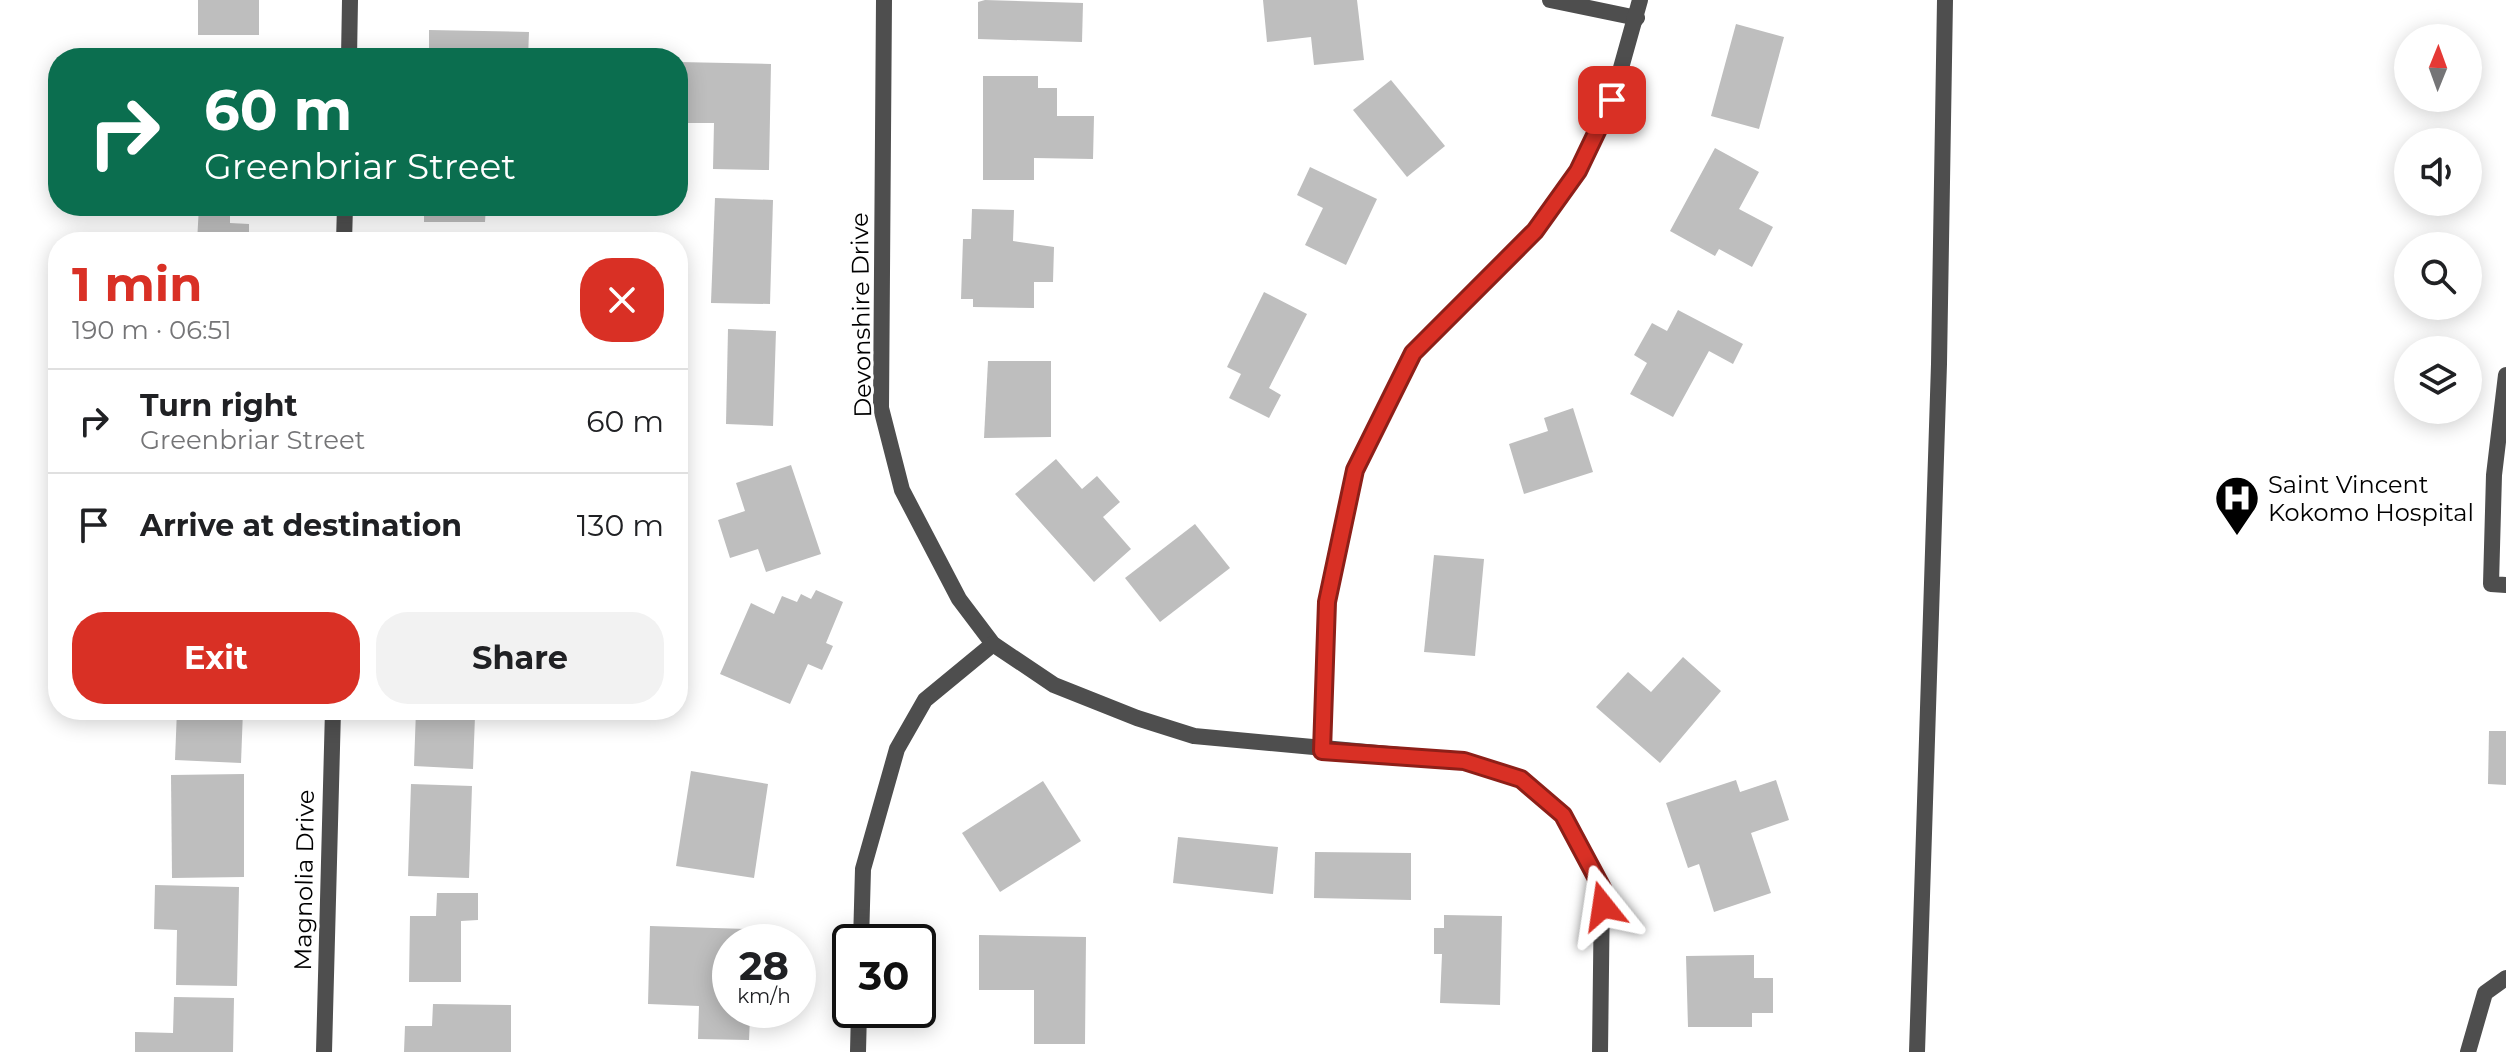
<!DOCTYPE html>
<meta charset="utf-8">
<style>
body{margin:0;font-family:Montserrat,sans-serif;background:#f2f2f2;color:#202124;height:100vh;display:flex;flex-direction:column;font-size:30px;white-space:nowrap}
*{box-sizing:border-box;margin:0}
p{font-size:26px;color:#757577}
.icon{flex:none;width:44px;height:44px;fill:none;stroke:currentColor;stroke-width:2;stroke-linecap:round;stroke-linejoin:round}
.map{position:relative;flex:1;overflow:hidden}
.panel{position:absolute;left:48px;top:232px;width:640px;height:488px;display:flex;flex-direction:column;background:#fff;border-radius:32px;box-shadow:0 4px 20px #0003}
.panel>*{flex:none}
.top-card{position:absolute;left:48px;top:48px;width:640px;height:168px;border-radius:32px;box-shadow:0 4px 20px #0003;background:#0b6e4f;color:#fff;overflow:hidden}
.needle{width:52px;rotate:1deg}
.buttons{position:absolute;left:2394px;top:24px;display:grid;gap:16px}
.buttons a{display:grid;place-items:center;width:88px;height:88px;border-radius:50%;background:#fff;box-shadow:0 4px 20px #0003;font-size:40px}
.speed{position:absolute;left:712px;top:924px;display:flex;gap:16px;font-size:40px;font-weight:700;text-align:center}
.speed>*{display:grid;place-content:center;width:104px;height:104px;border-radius:50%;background:#fff;box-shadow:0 4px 20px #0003;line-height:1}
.speed small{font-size:20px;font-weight:400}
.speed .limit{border:4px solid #111;border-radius:12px;background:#fff;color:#111}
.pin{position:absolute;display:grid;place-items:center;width:68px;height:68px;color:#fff;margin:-34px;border-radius:16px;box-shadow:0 4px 12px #0006}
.me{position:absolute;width:88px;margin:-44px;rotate:345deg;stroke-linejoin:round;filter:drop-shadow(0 0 6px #0008)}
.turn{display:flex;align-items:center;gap:28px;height:168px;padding:0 24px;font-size:36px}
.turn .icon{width:104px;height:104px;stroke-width:2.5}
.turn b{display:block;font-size:56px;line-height:68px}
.round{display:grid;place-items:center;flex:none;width:84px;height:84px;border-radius:32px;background:#f2f2f2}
.head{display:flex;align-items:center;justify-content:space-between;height:136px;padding:0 24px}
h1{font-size:48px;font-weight:700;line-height:60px;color:#d93025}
.primary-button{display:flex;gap:16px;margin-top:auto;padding:16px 24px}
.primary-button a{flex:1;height:92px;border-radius:32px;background:#d93025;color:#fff;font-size:32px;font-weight:700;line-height:92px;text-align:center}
.primary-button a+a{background:#f2f2f2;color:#202124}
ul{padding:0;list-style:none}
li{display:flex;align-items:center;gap:24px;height:104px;padding:0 24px;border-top:2px solid #e0e0e0}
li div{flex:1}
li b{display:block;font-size:30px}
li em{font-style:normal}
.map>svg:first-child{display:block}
</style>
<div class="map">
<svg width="2506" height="1052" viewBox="0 0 2506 1052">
<rect width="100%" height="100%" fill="#fff"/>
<g fill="#bebebe">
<rect x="198" y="0" width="61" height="35"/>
<polygon points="985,0 1083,3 1082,42 978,39 978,2"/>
<polygon points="1263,0 1357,0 1364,60 1314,65 1311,37 1267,42"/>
<polygon points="1736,24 1784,37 1759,129 1711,116"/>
<polygon points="429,30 529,32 528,58 429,58"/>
<polygon points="678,62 771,64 769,170 713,169 714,123 678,123"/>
<polygon points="983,76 1038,76 1038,88 1057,88 1057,116 1094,116 1093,159 1034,158 1034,180 983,180"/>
<polygon points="1391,80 1445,146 1407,177 1353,110"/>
<polygon points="1715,148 1759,172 1739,209 1773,227 1752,267 1719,249 1715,256 1670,231"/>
<polygon points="1310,167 1377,199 1346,265 1305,245 1323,208 1297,195"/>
<polygon points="715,198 773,200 770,304 711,303"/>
<polygon points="199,206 230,206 230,223 249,224 249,242 197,242"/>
<polygon points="424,206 486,206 485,222 424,222"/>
<polygon points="972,209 1014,210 1013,241 1054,247 1053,282 1034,282 1034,308 973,307 973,299 961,299 963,239 971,239"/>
<polygon points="511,238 511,242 427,242 427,239"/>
<polygon points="1264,292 1307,314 1269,388 1281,395 1269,418 1229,398 1241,374 1227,367"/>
<polygon points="1678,310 1743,344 1733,364 1709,351 1673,417 1630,394 1647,363 1634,355 1652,323 1667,331"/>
<polygon points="728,329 776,331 773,426 726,424"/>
<polygon points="988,361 1051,361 1051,437 984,438"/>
<polygon points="1573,408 1593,472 1524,494 1509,444 1548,431 1544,418"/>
<polygon points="1056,459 1082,489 1097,476 1120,502 1103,517 1131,549 1094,582 1015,494"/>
<polygon points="791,465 821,554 766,572 758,549 730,558 718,520 745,511 736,483"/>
<polygon points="1195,524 1230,568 1160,622 1125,578"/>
<polygon points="1434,555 1484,559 1475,656 1424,652"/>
<polygon points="816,590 843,602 826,643 833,646 822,670 808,664 790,704 720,674 751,603 774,614 782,596 797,602 801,594 811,599"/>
<polygon points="1683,657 1721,691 1660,763 1596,707 1628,672 1651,692"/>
<polygon points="177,710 243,710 241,763 175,760"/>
<polygon points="416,710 492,710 492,717 475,716 473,769 414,766"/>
<polygon points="2489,731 2506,731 2506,785 2488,784"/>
<polygon points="691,771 768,784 754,878 676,866"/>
<polygon points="244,774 244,877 172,878 171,775"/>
<polygon points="1736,780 1740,792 1776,780 1789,820 1751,833 1771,893 1714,912 1699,864 1688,868 1666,803"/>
<polygon points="1043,781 1081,841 1000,892 962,833"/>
<polygon points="411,784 472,786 469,878 408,876"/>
<polygon points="1178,837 1278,847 1273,894 1173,883"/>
<polygon points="1315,852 1411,853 1411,900 1314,898"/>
<polygon points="155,885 239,887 237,986 176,985 177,930 154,929"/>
<polygon points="437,893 478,893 478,920 461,921 461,982 409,982 410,916 436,916"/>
<polygon points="1444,915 1502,916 1500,1005 1440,1003 1442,954 1434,954 1434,928 1444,928"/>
<polygon points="650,926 747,929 746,942 730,942 730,1010 776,1010 776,1018 750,1017 749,1040 698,1039 699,1006 648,1004"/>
<polygon points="979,935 1086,937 1085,1044 1034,1044 1034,990 979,990"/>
<polygon points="1754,955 1754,978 1773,978 1773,1013 1752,1013 1752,1027 1688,1027 1686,956"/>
<polygon points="174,997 234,998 233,1052 135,1052 135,1032 173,1033"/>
<polygon points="433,1004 511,1005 511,1052 404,1052 405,1026 432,1026"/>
</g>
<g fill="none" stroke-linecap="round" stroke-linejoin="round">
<g stroke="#4e4e4e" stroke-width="16">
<polyline points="2506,375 2494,475 2491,584 2506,585"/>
<polyline points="1917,1052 1939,364 1945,0"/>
<polyline points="2468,1052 2485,993 2506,978"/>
</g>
<g stroke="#4e4e4e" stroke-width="16">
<polyline points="884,0 881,408 902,490 959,599 993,644 1054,685 1137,718 1194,736 1464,761 1521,779 1563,815 1602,888 1600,1052"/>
<polyline points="1550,0 1637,18"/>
<polyline points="349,58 350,0"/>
<polyline points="344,242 345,206"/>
<polyline points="1322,751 1327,602 1355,470 1413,353 1535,231 1578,171 1612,100 1640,0"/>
<polyline points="861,942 863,869 897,749 925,700 993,644"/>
<polyline points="324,1052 333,710"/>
<polyline points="858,1052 859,1010"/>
</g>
</g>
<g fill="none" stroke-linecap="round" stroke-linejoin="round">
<g stroke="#8d1f18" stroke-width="20">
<polyline id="route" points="1603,906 1602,888 1563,815 1521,779 1464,761 1322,751 1327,602 1355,470 1413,353 1535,231 1578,171 1612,100"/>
</g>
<use href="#route" stroke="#d93025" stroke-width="14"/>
</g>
<defs>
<g id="hospital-pin" transform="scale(2.3)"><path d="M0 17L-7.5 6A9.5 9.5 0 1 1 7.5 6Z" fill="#000" stroke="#fff"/><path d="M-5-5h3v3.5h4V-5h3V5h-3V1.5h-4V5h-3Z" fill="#fff"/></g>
</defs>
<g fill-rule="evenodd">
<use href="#hospital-pin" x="2237" y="498"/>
</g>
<g text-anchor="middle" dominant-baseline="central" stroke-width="6" stroke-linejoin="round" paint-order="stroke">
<g font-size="24" fill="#000" stroke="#fff">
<text transform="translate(861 315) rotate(-91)">Devonshire Drive</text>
<text transform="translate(304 880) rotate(-89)">Magnolia Drive</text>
</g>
<g font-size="24" fill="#000" stroke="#fff" text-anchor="start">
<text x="2268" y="484">Saint Vincent<tspan x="2268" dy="28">Kokomo Hospital</tspan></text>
</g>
</g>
</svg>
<div class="buttons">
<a><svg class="needle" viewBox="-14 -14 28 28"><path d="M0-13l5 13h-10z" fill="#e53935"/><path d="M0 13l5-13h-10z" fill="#757577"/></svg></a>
<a><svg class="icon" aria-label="sound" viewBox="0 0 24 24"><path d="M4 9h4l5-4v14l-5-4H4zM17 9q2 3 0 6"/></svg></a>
<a><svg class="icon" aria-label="search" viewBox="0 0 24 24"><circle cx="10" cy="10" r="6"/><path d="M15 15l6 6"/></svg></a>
<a><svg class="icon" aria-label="layers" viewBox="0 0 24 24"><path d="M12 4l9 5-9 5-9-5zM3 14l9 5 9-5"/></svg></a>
</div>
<div class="speed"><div>28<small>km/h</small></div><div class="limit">30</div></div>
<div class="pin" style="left:1612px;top:100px;background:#d93025"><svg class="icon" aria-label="arrive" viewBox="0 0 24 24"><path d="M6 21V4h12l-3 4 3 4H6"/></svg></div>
<svg class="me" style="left:1603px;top:906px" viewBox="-20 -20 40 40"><path d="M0-17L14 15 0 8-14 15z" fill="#d93025" stroke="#fff" stroke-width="4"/></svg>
<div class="top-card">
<div class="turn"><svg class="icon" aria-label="right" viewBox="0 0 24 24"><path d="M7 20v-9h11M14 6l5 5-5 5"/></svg><div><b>60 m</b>Greenbriar Street</div></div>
</div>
<section class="panel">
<div class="head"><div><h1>1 min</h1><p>190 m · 06:51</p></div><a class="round" style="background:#d93025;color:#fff"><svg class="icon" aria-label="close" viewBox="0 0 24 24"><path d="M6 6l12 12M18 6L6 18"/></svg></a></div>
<ul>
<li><svg class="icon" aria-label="right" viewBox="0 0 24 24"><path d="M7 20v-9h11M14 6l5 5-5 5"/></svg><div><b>Turn right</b><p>Greenbriar Street</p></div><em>60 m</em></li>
<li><svg class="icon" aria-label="arrive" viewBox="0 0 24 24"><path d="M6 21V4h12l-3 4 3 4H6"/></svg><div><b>Arrive at destination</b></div><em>130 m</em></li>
</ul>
<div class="primary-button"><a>Exit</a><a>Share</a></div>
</section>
</div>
